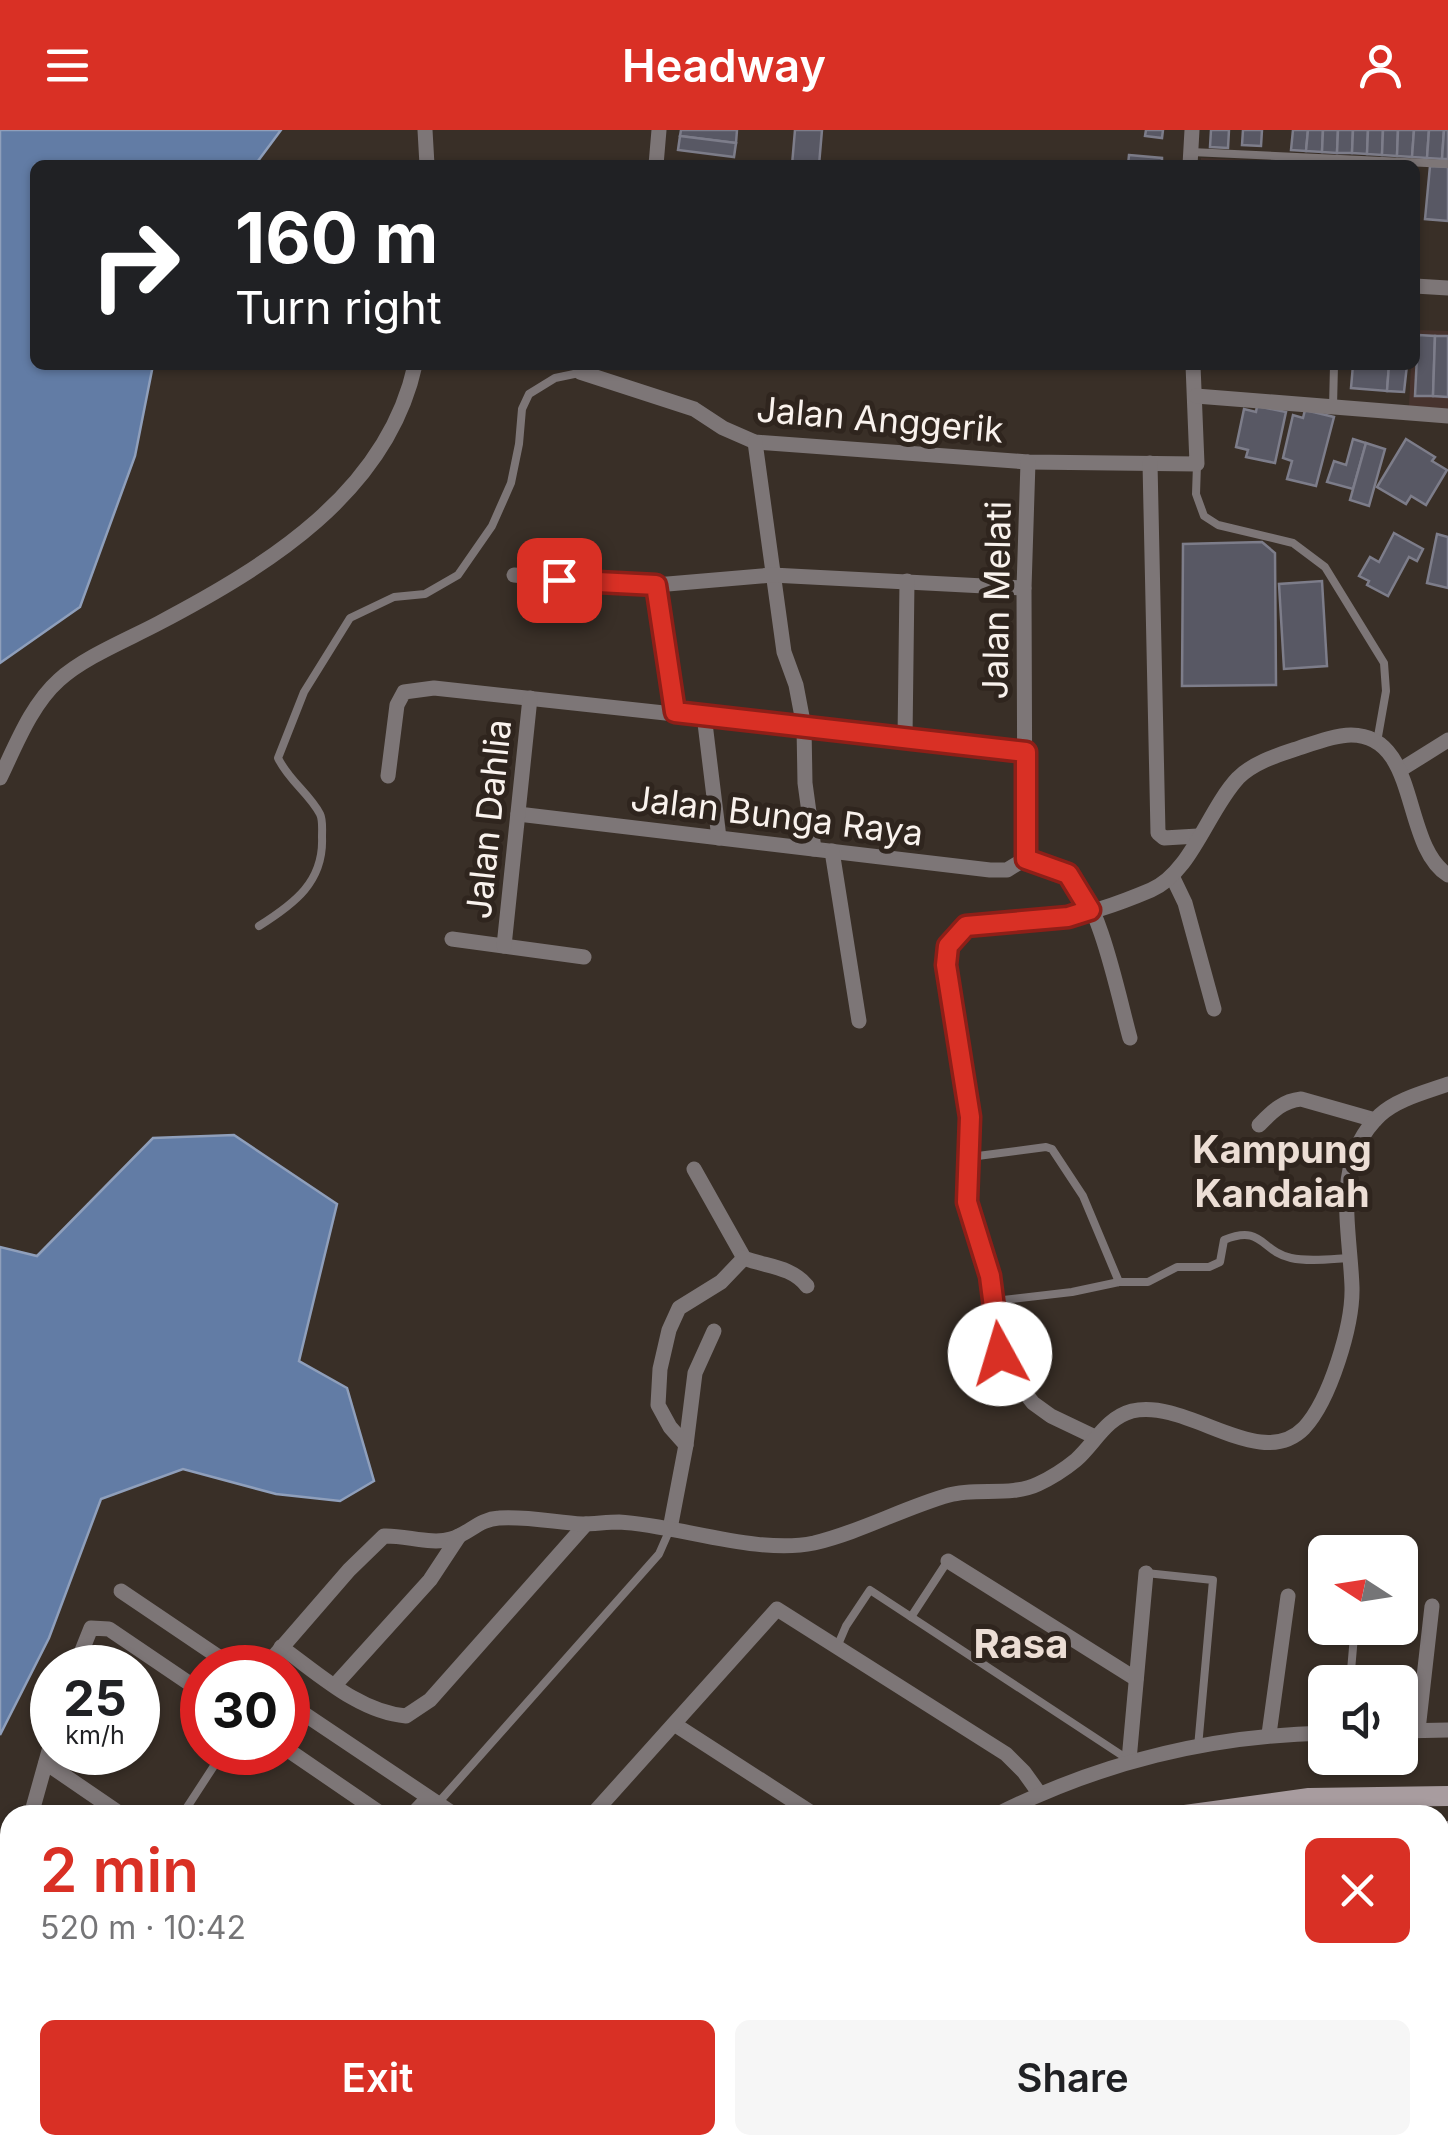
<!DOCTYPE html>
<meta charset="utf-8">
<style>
body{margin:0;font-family:Inter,sans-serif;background:#f6f6f6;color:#202124;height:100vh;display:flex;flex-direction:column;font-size:38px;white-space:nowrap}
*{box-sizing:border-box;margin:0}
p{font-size:32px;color:#757577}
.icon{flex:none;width:55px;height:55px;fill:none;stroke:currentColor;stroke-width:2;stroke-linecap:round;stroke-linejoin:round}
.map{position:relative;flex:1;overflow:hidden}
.drawer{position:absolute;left:0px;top:1675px;width:1450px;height:350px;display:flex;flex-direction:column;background:#fff;border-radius:30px 30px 0 0;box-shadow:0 2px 8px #0004}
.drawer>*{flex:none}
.banner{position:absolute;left:30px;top:30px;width:1390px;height:210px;border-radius:15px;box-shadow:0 2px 8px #0004;background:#202124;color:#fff;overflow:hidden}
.needle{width:65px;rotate:282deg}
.fabs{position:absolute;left:1308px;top:1405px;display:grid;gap:20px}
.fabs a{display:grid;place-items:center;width:110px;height:110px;border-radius:15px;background:#fff;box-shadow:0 2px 8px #0004;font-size:50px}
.speed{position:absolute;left:30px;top:1515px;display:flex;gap:20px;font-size:50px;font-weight:700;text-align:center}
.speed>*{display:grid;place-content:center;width:130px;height:130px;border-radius:50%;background:#fff;box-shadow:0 2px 8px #0004;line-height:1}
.speed small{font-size:25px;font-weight:400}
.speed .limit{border:15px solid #d22;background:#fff;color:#111}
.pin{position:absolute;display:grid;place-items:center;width:85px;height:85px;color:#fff;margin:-42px;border-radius:20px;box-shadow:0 5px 15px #0006}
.me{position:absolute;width:110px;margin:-55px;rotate:354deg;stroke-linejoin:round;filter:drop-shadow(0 0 8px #0008)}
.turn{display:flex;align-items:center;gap:35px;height:210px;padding:0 40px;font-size:45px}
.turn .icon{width:130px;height:130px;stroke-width:2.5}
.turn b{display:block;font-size:70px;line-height:85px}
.round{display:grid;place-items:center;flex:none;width:105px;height:105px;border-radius:15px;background:#f6f6f6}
.summary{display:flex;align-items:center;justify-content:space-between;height:170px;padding:0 40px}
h1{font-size:60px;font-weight:600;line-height:75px;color:#d93025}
.cta{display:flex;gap:20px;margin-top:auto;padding:20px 40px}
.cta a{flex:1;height:115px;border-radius:15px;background:#d93025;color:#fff;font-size:40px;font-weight:600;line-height:115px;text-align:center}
.cta a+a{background:#f6f6f6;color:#202124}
header{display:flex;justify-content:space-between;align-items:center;height:130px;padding:0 40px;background:#d93025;color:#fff;font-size:45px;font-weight:600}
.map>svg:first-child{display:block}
</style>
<header><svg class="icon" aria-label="menu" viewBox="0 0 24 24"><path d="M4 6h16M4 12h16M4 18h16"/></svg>Headway<svg class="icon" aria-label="person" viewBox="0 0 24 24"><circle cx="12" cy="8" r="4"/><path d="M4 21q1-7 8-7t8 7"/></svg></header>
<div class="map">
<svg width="1448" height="2025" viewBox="0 0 1448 2025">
<rect width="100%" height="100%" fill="#392f27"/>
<g fill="#47332e">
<polygon points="1201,28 1361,35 1201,35"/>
<polygon points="1415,200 1448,201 1448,279 1409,276 1411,235 1415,235"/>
<polygon points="1448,1775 1448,2025 1424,2025 1424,2015 1440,2015 1440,1777"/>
</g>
<g fill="#627ca5" stroke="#8f9fbb" stroke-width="2.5">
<polygon points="0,0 281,0 255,35 35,35 35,235 153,235 135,326 80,477 0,533"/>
<polygon points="234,1005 337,1074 299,1231 347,1258 374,1351 340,1371 276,1364 183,1339 101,1369 49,1508 0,1605 0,1117 37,1126 153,1008"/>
</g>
<g fill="#585864" stroke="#7d7d8a" stroke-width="2.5">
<polygon points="681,0 737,0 736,13 680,6"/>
<polygon points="795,0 822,0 819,35 792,35"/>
<polygon points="1146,0 1163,0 1162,8 1145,6"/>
<polygon points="1211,0 1229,0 1228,18 1210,17"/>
<polygon points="1243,0 1262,0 1261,16 1242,15"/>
<polygon points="1293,0 1308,0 1306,21 1291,20"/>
<polygon points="1308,0 1323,0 1322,22 1306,21"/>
<polygon points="1323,0 1338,0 1337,23 1322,22"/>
<polygon points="1338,0 1353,0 1352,23 1337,23"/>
<polygon points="1353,0 1368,0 1367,24 1352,23"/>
<polygon points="1368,0 1383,0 1382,25 1367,24"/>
<polygon points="1383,0 1398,0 1397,26 1382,25"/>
<polygon points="1398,0 1414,0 1412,27 1397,26"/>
<polygon points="1414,0 1429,0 1427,28 1412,27"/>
<polygon points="1429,0 1444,0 1442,29 1427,28"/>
<polygon points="1444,0 1448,0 1448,29 1442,29"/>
<polygon points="680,6 736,13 734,27 678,20"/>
<polygon points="1129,25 1162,28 1162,35 1128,35"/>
<polygon points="1430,36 1448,37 1448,91 1425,89"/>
<polygon points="1418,205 1435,206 1433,266 1415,266"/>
<polygon points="1435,206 1448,206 1448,267 1433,266"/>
<polygon points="1353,235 1389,235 1387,261 1351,258"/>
<polygon points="1389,235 1407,235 1404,262 1387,261"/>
<polygon points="1257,276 1286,282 1275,333 1246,327 1248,320 1236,317 1244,279 1256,282"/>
<polygon points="1305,280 1334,287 1316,356 1287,349 1292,331 1283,328 1293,285 1303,288"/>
<polygon points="1353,309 1366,313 1353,359 1327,352 1334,331 1346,335"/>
<polygon points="1406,309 1435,327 1432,331 1447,340 1426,375 1411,366 1406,374 1377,357"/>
<polygon points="1366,313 1385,319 1369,376 1350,370"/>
<polygon points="1394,403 1423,419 1417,431 1409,427 1388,466 1367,455 1369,451 1359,446 1370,427 1379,432"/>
<polygon points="1437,404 1448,407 1448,458 1427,453"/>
<polygon points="1262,412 1275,423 1276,555 1182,556 1183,414"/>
<polygon points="1322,451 1327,536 1284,539 1279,454"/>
</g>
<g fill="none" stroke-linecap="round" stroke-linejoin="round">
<g stroke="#7d7677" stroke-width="8">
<polyline points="1191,22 1448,34"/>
<polyline points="1333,277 1334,235"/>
<polyline points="1197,334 1196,364 1204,386 1218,395 1293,413 1325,437 1384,533 1386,561 1377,612"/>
<path d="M259 796C294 774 324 752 322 707 322 699 323 690 320 684 309 663 289 651 278 628L304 562 350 488 394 467 425 464 458 445 492 396 511 353 519 314 522 279 529 264 555 248 579 243"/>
<polyline points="970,1027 1046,1017 1052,1019 1083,1066 1119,1152"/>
<path d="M995 1171 1072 1162 1119 1152H1148L1177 1137H1209L1220 1132 1224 1110C1263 1094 1260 1121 1291 1128 1309 1132 1331 1129 1350 1128"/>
<polyline points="1146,1443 1213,1450 1198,1617"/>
<polyline points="911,1487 947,1432"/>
<polyline points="837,1517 846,1496 870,1460 1129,1630"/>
<polyline points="1350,1552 1354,1506"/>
<polyline points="438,1673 659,1424 670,1399"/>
<polyline points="182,1685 223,1622"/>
<polyline points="0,1982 10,1989"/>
<polyline points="49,2015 64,2025"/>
<polyline points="106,2025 116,2015"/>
</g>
<g stroke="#7d7677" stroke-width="15">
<polyline points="425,0 427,35"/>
<polyline points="656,35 659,0"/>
<polyline points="1190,35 1192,0"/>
<polyline points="1415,156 1448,158"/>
<polyline points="584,235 580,242 694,279 723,298 755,312 1028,332 1197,334 1193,235"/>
<polyline points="1196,266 1448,286"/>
<polyline points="755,312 784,522 796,555 804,597 805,653 814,719"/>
<polyline points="1150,333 1158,703 1164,708 1198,706"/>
<polyline points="514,445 613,455 656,455 772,445 1024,458"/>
<polyline points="656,455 675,582"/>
<polyline points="704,585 719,708"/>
<polyline points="905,608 907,451"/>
<polyline points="1400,640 1448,610"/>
<polyline points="388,646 397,575 404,562 434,558 1026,622"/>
<path d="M0 648C16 615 31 575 59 550 84 527 129 509 159 493 267 436 387 363 415 235"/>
<polyline points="518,684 990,740 1007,740 1025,729"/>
<polyline points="832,721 859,891"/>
<polyline points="1025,729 1024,458 1028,332"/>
<path d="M1025 729C1039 733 1059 736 1070 745 1100 771 1119 869 1130 908"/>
<polyline points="1173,748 1185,773 1214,879"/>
<polyline points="452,809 584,827"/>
<polyline points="504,816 530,568"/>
<path d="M1259 995C1272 982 1282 971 1301 969L1375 990"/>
<path d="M694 1039 744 1128C767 1137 791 1136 807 1156"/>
<path d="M1095 1307 1051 1286 1033 1273 1012 1246 1000 1224 990 1146 967 1072 970 987 946 835C948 820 950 804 966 797 990 785 1037 791 1064 787 1092 784 1125 771 1151 760 1191 743 1208 680 1238 648 1254 632 1278 625 1299 618 1314 613 1335 605 1351 605 1420 605 1401 715 1448 745"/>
<polyline points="686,1315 695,1243 714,1201"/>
<polyline points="670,1399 686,1315 670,1297 658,1275 660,1239 669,1200 679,1178 721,1152 744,1128"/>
<polyline points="948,1431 1136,1549"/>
<polyline points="121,1461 235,1538"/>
<path d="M281 1517C319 1544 359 1582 406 1586L430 1570 586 1394"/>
<polyline points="75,1538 91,1498 109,1499 202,1562"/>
<path d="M264 1538 349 1440 384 1406C405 1405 431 1415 451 1409 469 1404 479 1389 499 1388 526 1386 554 1392 582 1394 594 1394 607 1392 619 1392 678 1395 757 1425 814 1413 861 1402 903 1378 949 1365 977 1357 1011 1367 1038 1354 1051 1348 1065 1339 1076 1330 1095 1313 1106 1288 1132 1281 1188 1268 1260 1343 1304 1298 1330 1270 1353 1195 1352 1157 1350 1098 1331 1031 1380 985 1397 969 1426 962 1448 954"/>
<polyline points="335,1555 430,1450 459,1406"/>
<polyline points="288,1573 455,1685"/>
<polyline points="674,1594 815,1685"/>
<polyline points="1418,1600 1432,1476"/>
<polyline points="1400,1601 1448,1600"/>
<polyline points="1269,1604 1288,1466"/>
<polyline points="288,1620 383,1685"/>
<polyline points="1129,1630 1146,1443"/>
<polyline points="46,1633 122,1685"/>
<polyline points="31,1685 52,1610"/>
<polyline points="412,1685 428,1668"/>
<polyline points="592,1685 777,1479 1006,1624 1024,1642 1039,1663"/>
<path d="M996 1685C1101 1632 1208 1606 1325 1603"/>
<polyline points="1440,1769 1448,1767"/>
<polyline points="0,1789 10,1755"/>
<polyline points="0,1889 10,1896"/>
<polyline points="334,2015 349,2025"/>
<polyline points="891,2015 905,2025"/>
<polyline points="1376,2015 1376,2025"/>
<polyline points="1418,2015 1418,2025"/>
<polyline points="306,2025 315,2015"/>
<polyline points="493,2025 500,2015"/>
<polyline points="681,2025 701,2015"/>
<polyline points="1039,2025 1058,2015"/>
</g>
<g stroke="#a89c9f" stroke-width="20">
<polyline points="1185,1685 1309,1668 1448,1666"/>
<polyline points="1440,1704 1448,1701"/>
<polyline points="558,2025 566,2015"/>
<polyline points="598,2025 607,2015"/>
</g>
</g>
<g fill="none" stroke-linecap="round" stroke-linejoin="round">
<g stroke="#8d1f18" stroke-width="25">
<polyline id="route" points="559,450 656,455 675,582 1026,622 1026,729 1068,744 1090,780 1068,787 966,796 948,816 946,835 970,987 967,1072 990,1146 1000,1224"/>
</g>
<use href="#route" stroke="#d93025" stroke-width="18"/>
</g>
<g text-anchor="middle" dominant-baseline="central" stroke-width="10" stroke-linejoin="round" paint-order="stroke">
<g font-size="35" fill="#f9f2ed" stroke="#2f251e">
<text transform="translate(880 289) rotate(5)">Jalan Anggerik</text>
<text transform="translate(996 470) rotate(-89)">Jalan Melati</text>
<text transform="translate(777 685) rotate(7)">Jalan Bunga Raya</text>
<text transform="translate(488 689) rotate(-84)">Jalan Dahlia</text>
</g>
<g font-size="38" font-weight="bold" fill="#ecded5" stroke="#2f251e">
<text x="1282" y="1019">Kampung<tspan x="1282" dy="44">Kandaiah</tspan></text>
</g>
<g font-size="40" font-weight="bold" fill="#ecded5" stroke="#2f251e">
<text x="1021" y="1513">Rasa</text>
</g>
</g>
</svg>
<div class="fabs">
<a><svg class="needle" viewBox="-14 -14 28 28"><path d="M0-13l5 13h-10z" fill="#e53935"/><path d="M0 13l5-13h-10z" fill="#757577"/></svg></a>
<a><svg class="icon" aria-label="sound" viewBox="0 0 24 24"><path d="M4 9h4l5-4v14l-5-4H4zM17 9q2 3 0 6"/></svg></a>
</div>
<div class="speed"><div>25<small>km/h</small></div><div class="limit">30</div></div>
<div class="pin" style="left:559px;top:450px;background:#d93025"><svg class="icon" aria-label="arrive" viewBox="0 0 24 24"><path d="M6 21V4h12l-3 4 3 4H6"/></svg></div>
<svg class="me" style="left:1000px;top:1224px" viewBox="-20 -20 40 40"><circle r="19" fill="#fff"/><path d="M0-13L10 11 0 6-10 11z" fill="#d93025"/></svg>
<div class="banner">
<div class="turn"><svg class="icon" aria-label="right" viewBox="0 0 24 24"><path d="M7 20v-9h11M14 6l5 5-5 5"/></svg><div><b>160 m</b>Turn right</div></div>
</div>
<section class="drawer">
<div class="summary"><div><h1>2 min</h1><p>520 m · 10:42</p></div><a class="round" style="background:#d93025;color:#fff"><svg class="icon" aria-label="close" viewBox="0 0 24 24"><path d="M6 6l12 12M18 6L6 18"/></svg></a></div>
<div class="cta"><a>Exit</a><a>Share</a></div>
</section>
</div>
